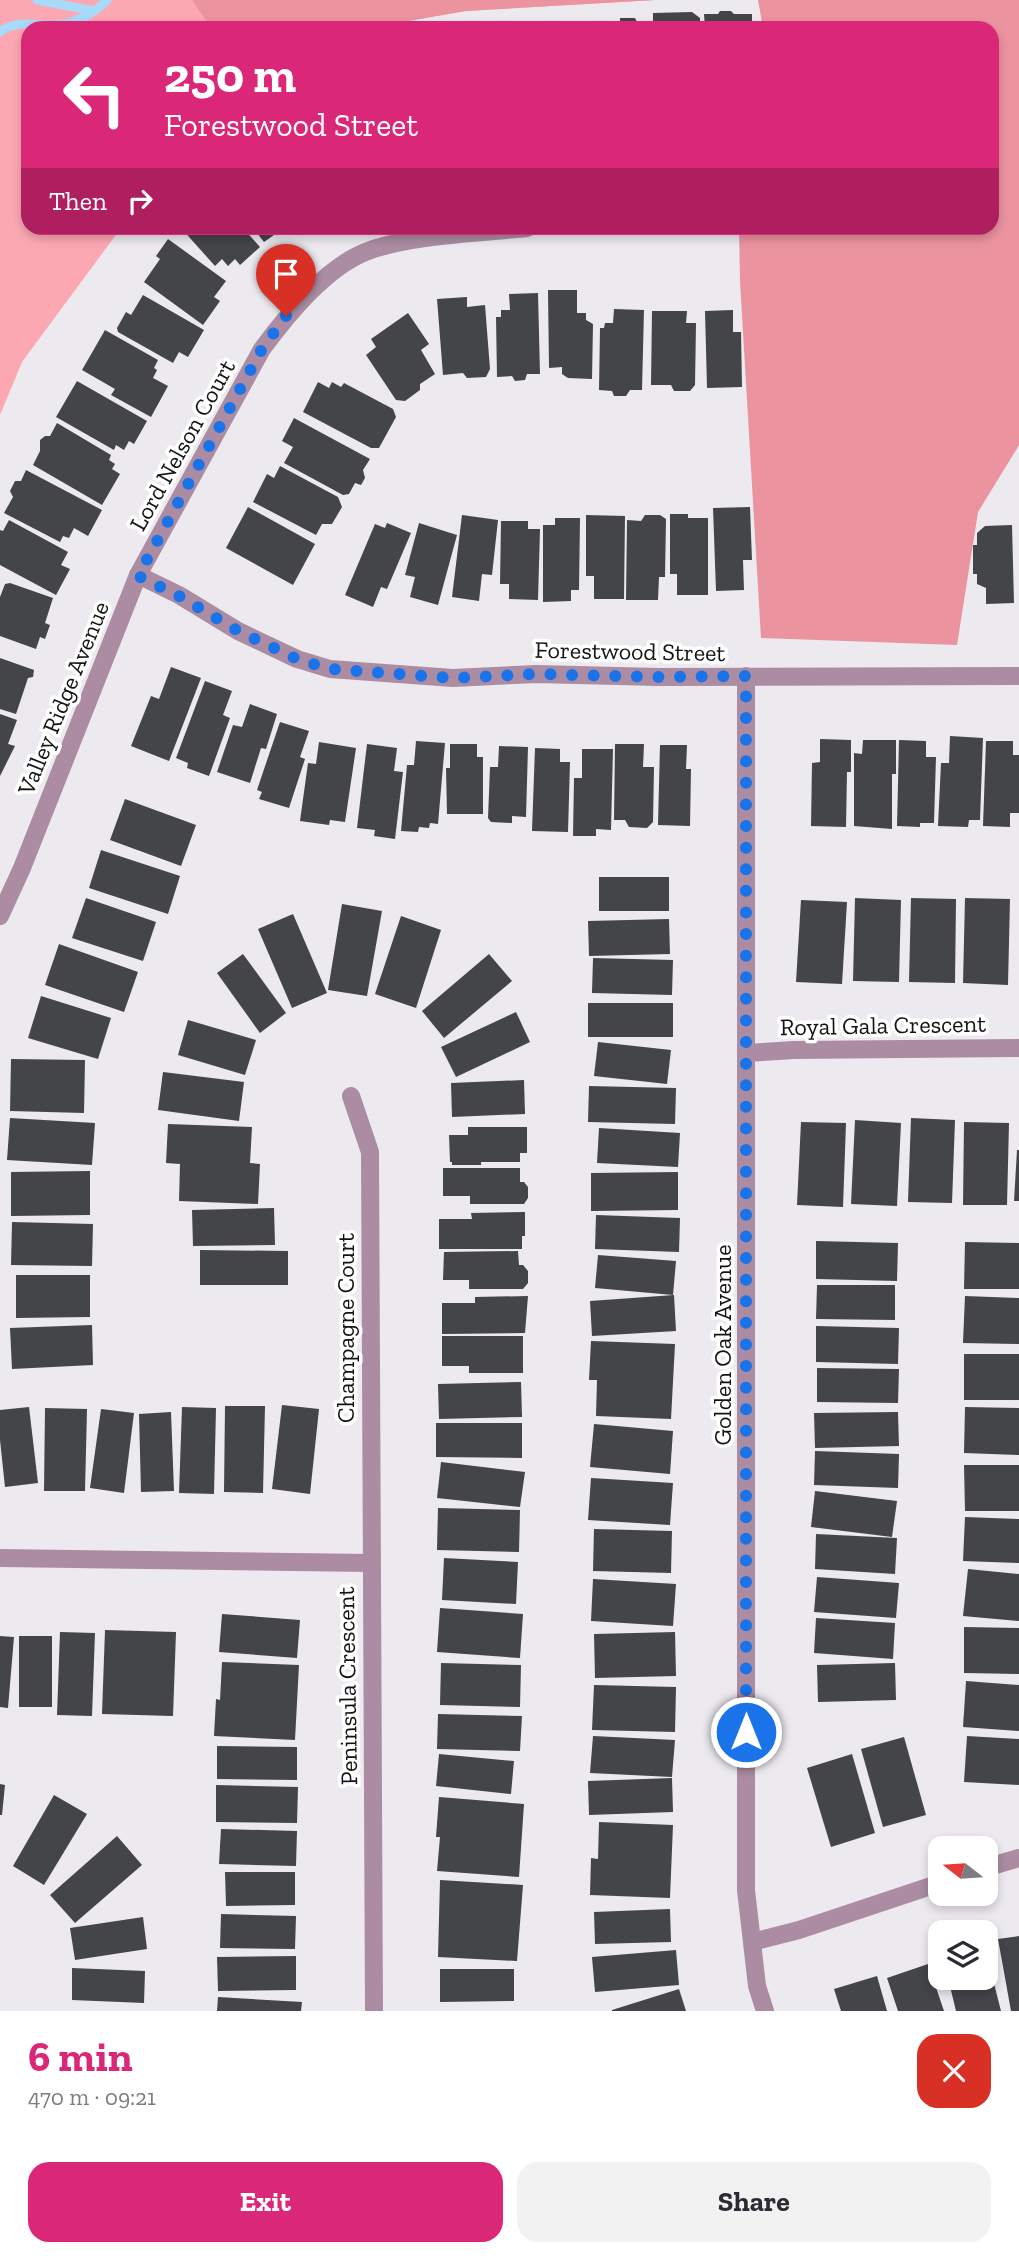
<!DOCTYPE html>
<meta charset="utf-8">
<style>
body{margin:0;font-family:"Zilla Slab",serif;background:#f2f2f3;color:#2b2b33;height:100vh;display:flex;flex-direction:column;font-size:26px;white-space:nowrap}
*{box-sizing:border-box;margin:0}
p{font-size:23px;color:#7c7c81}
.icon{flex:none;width:38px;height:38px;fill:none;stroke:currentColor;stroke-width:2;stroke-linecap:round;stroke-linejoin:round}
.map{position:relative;height:2011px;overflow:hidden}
.panel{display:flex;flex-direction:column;background:#fff;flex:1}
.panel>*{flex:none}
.hud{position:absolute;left:21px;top:21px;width:978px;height:214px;border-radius:21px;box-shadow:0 4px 10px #0003;background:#db2777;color:#fff;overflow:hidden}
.needle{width:46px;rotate:287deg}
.tools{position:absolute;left:928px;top:1836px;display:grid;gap:14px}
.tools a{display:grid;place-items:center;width:70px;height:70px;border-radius:14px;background:#fff;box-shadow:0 4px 10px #0003;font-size:35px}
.pin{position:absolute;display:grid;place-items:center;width:60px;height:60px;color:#fff;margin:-72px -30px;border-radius:50% 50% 50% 0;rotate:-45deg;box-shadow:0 0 7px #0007}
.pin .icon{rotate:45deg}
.me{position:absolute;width:77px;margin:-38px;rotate:0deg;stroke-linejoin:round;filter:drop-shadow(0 0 5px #0008)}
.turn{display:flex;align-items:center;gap:24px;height:147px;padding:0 28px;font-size:32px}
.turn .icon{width:91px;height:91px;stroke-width:2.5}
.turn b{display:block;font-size:49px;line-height:60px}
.then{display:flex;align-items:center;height:66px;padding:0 28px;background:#0003;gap:14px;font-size:26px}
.round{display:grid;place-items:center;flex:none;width:74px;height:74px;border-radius:21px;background:#f2f2f3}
.overview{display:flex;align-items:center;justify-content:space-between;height:119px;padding:0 28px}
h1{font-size:42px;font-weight:800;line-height:52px;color:#db2777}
.button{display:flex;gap:14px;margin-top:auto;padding:14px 28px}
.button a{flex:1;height:80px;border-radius:21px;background:#db2777;color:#fff;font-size:28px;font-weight:800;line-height:80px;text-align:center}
.button a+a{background:#f2f2f3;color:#2b2b33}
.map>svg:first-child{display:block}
</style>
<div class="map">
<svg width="1019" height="2011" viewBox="0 0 1019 2011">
<rect width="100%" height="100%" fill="#eceaef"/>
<polygon fill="#fca8b3" points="0,0 655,0 466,11 367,28 28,28 28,228 121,228 22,362 0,415"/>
<g fill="#eb939f">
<polygon points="192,0 655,0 466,11 367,28 211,28"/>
<polygon points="758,0 1019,0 1019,445 978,512 957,645 761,638 740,281 739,228 992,228 992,28 763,28"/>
</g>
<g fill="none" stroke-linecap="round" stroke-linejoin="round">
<g stroke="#a9daf7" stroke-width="9">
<polyline points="37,0 94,11"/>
<path d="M0 32C19 17 43 28 64 24 80 21 97 11 107 0"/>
</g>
</g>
<g fill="#434548">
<polygon points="720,11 731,11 734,14 752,14 752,28 705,28 704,14 718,14"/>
<polygon points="692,12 700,18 700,28 653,28 653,13"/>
<polygon points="620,18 635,18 637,22 650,22 650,28 605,28 605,26 620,25"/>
<polygon points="181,228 243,228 260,247 240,265 235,259 228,266 222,259 215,266"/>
<polygon points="253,228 284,228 264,242"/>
<polygon points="168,239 226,281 214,297 220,301 203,325 144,282 160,259 156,256"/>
<polygon points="548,290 577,290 577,313 586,313 586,320 593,324 592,379 568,378 562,374 562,367 549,368"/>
<polygon points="538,293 540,374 527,374 525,380 515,381 512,376 497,377 496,317 501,317 501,310 510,310 509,294"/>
<polygon points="143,295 204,330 188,357 179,352 173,363 118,332 117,328 126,312 131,315"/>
<polygon points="467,297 467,307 485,305 490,369 486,377 467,378 463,373 443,375 437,299"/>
<polygon points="614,309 644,310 642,390 630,390 626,396 614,396 612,391 599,390 600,328 604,328 605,323 613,323"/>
<polygon points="733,310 733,332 741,332 742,387 707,388 705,311"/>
<polygon points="652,311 687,311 686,323 696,323 695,385 690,391 674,391 671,385 651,385"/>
<polygon points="408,313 429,344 421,350 435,374 420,384 420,390 405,401 396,400 366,355 376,347 371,339"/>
<polygon points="105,330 158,360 154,368 157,370 153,378 168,386 151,417 111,395 115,389 82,370"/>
<polygon points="77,381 147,421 134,444 129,441 124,450 116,445 114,450 56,417"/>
<polygon points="318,382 329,388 332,382 341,387 344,383 393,409 396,417 379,448 371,448 303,412"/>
<polygon points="294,418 370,459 363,470 365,478 361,485 355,483 349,494 343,495 284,463 293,447 282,441"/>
<polygon points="57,423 111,455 109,460 115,464 112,469 120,474 102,505 33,465 40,451 40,440 45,436 50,436"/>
<polygon points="280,466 338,497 342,507 332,524 322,524 316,535 253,502 267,474 274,478"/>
<polygon points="26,470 102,510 88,536 74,528 69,538 63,536 60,542 4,513 13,497 10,491 15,481 21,481"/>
<polygon points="248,507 315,544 293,585 226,548"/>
<polygon points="750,507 752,560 743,560 744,590 716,591 713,508"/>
<polygon points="670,514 688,514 688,518 708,518 708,595 677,595 677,574 670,574"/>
<polygon points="462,515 498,520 492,575 482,574 479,601 452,597"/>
<polygon points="586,515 625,516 624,599 594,599 594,576 586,576"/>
<polygon points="645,515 660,515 666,519 665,577 659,577 658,600 626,600 627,520 641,521"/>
<polygon points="555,518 580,518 579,590 571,590 571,601 543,602 543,525 555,525"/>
<polygon points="9,520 68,552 61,565 70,569 56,595 0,565 0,530 3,531"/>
<polygon points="501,521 528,521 528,529 540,529 538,600 509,599 509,584 500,584"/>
<polygon points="387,523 411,533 387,589 381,587 373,607 345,595 375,524 385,528"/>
<polygon points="419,523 457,535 438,605 410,597 415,577 405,575"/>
<polygon points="1012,525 1014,603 986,604 986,588 977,584 977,574 973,574 973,545 977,545 977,533 985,526"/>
<polygon points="10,583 53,598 45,623 50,625 45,639 40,637 36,649 0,636 0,597 5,584"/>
<polygon points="0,658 34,670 33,677 28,678 16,714 0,709"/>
<polygon points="171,667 201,678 169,761 131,746 151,696 159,699"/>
<polygon points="205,681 232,691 223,715 230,718 209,776 187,768 188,763 176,758"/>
<polygon points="250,704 277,714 266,749 261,748 250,783 217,772 233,725 242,727"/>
<polygon points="0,714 17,720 8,744 15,746 0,776"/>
<polygon points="280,722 309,731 300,757 305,759 289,808 259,799 262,792 257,790"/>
<polygon points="950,736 983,738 980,820 969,820 968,827 938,826 941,763 949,763"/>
<polygon points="820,739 851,740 851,772 847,772 846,827 811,826 812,763 820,762"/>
<polygon points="863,740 896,740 896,774 892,774 892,829 854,826 854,753 862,754"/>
<polygon points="899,740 926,741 926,757 936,757 934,823 920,823 920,827 897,826"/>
<polygon points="416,741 445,743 438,824 430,823 429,828 419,827 418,832 401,831 407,765 414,765"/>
<polygon points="986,741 1013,741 1013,755 1019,755 1019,813 1010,813 1010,827 983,826"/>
<polygon points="319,742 356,748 345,822 330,820 329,825 300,821 308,763 316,764"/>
<polygon points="367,744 397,748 394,771 403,772 395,839 374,836 375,830 357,828"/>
<polygon points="450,744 477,744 477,757 483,757 483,814 447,814 446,768 450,768"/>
<polygon points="615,744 644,744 643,767 654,767 653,822 647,828 629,827 625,820 614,820"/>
<polygon points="660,745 687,745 686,769 691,769 690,826 658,825"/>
<polygon points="499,746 528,747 526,817 512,816 512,823 491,822 488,818 490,767 498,767"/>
<polygon points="535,748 560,749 560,762 570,762 568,832 532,831"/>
<polygon points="582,749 613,749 611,830 596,829 596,836 573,836 574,778 582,778"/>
<polygon points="125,799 196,825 181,866 110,840"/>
<polygon points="101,850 180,876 168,914 89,888"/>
<rect x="599" y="877" width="70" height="34"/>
<polygon points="86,898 156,922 143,961 72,938"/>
<polygon points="855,898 901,900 899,982 853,981"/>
<polygon points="911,898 956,899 955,983 909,982"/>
<polygon points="965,898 1010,899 1008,985 963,983"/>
<polygon points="801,900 847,902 842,984 796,982"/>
<polygon points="342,904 382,911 367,996 328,990"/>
<polygon points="293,914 327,993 292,1008 258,929"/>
<polygon points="401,916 441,930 416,1008 375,994"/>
<polygon points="669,919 670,954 589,956 588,921"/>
<polygon points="59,944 138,972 124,1012 45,985"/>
<polygon points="243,954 286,1013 260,1033 217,973"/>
<polygon points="489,954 512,981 444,1038 422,1011"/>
<polygon points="593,958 673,960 672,995 592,993"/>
<polygon points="41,996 111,1018 98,1059 28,1038"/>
<rect x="588" y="1003" width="85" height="34"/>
<polygon points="516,1012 530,1042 456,1077 441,1047"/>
<polygon points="188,1020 256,1040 245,1075 178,1055"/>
<polygon points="598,1042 671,1050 667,1084 594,1076"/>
<polygon points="11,1059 85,1060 84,1113 10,1111"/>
<polygon points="163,1072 244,1082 239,1121 158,1110"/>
<polygon points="524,1080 525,1114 452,1117 451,1083"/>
<polygon points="589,1086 676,1088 675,1124 588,1122"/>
<polygon points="10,1118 95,1123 92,1165 7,1160"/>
<polygon points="911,1118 955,1120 952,1203 908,1202"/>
<polygon points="855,1120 901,1123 897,1206 851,1204"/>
<polygon points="801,1122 846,1123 843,1207 797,1205"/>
<polygon points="964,1122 1009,1123 1007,1205 963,1205"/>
<polygon points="168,1124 252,1127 250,1163 260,1164 258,1204 179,1201 180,1164 166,1163"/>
<polygon points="468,1127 527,1127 527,1153 520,1153 520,1162 481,1162 481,1165 452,1165 452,1162 450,1162 449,1135 468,1135"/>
<polygon points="599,1128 680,1133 678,1167 597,1163"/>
<polygon points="1017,1150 1019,1150 1019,1201 1014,1201"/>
<polygon points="443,1168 520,1168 520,1182 524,1182 528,1187 528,1198 524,1204 470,1204 470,1196 443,1196"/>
<polygon points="90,1171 90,1215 11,1216 11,1172"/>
<polygon points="678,1172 678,1210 591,1211 591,1173"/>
<polygon points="274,1208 275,1245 193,1246 192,1210"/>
<polygon points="525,1212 525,1236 522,1236 522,1249 439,1249 439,1219 472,1219 471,1213"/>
<polygon points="596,1215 680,1218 679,1252 595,1249"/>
<polygon points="12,1222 93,1224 92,1266 11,1265"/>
<polygon points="816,1241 898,1243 897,1281 816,1279"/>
<polygon points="965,1242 1019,1243 1019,1289 964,1289"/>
<polygon points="200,1250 288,1251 288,1285 200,1285"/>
<polygon points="518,1251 519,1265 523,1265 528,1271 528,1283 523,1289 469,1289 469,1280 443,1280 444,1252"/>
<polygon points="598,1255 676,1261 673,1295 595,1288"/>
<polygon points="16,1275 90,1275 90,1317 16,1318"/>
<polygon points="817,1285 895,1285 895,1320 816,1319"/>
<polygon points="674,1295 676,1331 592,1336 590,1301"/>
<polygon points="528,1296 525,1333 442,1334 442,1303 475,1303 475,1297"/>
<polygon points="965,1296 1019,1298 1019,1344 963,1343"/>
<polygon points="92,1325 93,1365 12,1369 10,1328"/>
<polygon points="816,1326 899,1328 898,1364 816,1362"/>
<polygon points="442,1336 523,1336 523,1373 469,1373 469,1366 442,1366"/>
<polygon points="591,1341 675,1344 671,1419 596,1416 597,1380 589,1380"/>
<rect x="964" y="1354" width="55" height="46"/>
<polygon points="817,1368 899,1369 898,1403 817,1402"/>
<polygon points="521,1382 522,1417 439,1419 438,1384"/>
<polygon points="282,1405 319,1409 310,1494 272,1489"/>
<polygon points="225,1406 265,1406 263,1493 224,1492"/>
<polygon points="29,1407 38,1483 5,1487 0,1440 0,1410"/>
<polygon points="182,1407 216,1408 214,1494 179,1493"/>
<polygon points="965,1407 1019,1408 1019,1455 964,1453"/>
<polygon points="45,1408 87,1409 85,1491 44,1491"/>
<polygon points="101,1409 134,1413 124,1493 90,1488"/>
<polygon points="171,1412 174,1491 141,1492 139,1414"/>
<polygon points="898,1412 899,1446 815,1448 814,1413"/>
<polygon points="436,1423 522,1423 522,1458 436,1457"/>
<polygon points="594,1424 673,1431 670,1474 590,1467"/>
<polygon points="815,1451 899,1454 898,1488 814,1485"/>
<polygon points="441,1462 525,1472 520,1507 437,1498"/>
<polygon points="964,1465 1019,1465 1019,1511 965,1511"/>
<polygon points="591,1478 673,1483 670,1525 588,1520"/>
<polygon points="815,1491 897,1501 892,1537 811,1527"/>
<polygon points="438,1508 520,1510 519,1552 437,1550"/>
<polygon points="965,1517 1019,1519 1019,1563 963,1561"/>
<polygon points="594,1529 672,1531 671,1573 593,1571"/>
<polygon points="816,1534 897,1538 895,1574 815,1569"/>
<polygon points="444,1558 518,1562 516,1604 442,1600"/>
<polygon points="968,1569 1019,1574 1019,1621 963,1616"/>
<polygon points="817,1577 899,1583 896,1618 814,1612"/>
<polygon points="593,1579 676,1584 673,1626 591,1621"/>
<polygon points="440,1608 523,1614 520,1658 437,1652"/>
<polygon points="222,1614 300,1620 297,1658 219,1652"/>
<polygon points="816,1618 895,1623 893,1659 814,1653"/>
<polygon points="964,1627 1019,1628 1019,1674 964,1673"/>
<polygon points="105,1630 176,1632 173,1716 102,1714"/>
<polygon points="60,1632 95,1633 92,1716 57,1715"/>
<polygon points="675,1632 676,1676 595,1678 594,1634"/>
<polygon points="0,1636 14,1637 8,1708 0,1707"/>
<rect x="19" y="1636" width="33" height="71"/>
<polygon points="222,1662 299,1665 295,1740 214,1736 216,1699 220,1700"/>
<polygon points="441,1663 521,1665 520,1707 440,1705"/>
<polygon points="895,1663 896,1700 818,1702 817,1665"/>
<polygon points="966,1681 1019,1685 1019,1731 963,1727"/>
<polygon points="594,1685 676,1687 675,1732 592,1730"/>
<polygon points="438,1714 522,1716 520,1751 437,1749"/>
<polygon points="593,1736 675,1740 672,1777 590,1773"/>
<polygon points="967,1736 1019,1739 1019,1785 964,1782"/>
<polygon points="904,1737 926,1815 883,1827 861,1749"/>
<polygon points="217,1746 297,1747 297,1780 217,1779"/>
<polygon points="439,1754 514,1761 511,1794 436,1786"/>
<polygon points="852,1754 875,1833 831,1847 807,1768"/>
<polygon points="672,1778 673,1812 589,1815 588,1781"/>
<polygon points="0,1784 5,1785 2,1815 0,1815"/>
<polygon points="216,1785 298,1787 297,1823 216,1822"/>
<polygon points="54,1795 87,1814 44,1885 13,1866"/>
<polygon points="439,1797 524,1804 519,1877 437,1871 440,1837 436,1837"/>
<polygon points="599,1822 673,1825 670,1898 590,1895 591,1858 598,1859"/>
<polygon points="221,1829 297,1831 296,1866 219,1864"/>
<polygon points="117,1836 142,1865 75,1923 50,1895"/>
<polygon points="225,1872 295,1872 295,1905 226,1906"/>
<polygon points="440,1880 523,1885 517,1961 438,1957"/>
<polygon points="670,1909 671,1942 595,1944 594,1912"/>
<polygon points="221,1914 296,1916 295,1949 220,1948"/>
<polygon points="143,1917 147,1949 75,1960 70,1928"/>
<polygon points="1019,1936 1019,2011 1011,2011 998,1939"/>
<polygon points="985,1948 1001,2011 956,2011 948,1978 985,1978"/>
<polygon points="676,1950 679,1985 595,1992 592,1957"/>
<polygon points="296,1956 296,1990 218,1991 217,1957"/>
<polygon points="928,1964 944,2011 898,2011 887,1978"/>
<polygon points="72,1968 145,1971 144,2003 72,2000"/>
<polygon points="440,1969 514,1969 514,2001 440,2002"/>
<polygon points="877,1976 887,2011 841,2011 834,1989"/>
<polygon points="679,1989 686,2011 612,2011 612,2010"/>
<polygon points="218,1997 302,2002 301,2011 217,2011"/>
</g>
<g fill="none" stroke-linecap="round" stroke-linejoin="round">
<g stroke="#ab8ca2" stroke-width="18">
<polyline points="138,575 179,595 238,631 297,659 330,669 453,678 536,674 658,677 1019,676"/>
<polyline points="746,676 746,1890 757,1986 765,2011"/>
<path d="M0 916 22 868 138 575 262 349C288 314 327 266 368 251 411 235 480 233 527 228"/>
<polyline points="747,1053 794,1050 1019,1048"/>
<polyline points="351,1096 370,1152 374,2011"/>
<polyline points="0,1558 370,1563"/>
<polyline points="985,1868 1019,1858"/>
<polyline points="752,1942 799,1930 940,1883"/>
</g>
</g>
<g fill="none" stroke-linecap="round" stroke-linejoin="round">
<polyline stroke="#1a73e8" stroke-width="12" stroke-dasharray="0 21.6" points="286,316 262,349 138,576 179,596 238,631 297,659 330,669 453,678 536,674 658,677 746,676 746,1732"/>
</g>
<g text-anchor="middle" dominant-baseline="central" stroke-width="7" stroke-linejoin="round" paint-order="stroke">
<g font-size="24" fill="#141314" stroke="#fff">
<text transform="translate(182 445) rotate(-61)">Lord Nelson Court</text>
<text transform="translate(630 651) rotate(1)">Forestwood Street</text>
<text transform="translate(63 698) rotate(-68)">Valley Ridge Avenue</text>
<text transform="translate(883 1025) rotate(-1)">Royal Gala Crescent</text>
<text transform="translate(345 1328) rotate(-90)">Champagne Court</text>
<text transform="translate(722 1345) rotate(-90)">Golden Oak Avenue</text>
<text transform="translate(347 1686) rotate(-91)">Peninsula Crescent</text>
</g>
</g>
</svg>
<div class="tools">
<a><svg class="needle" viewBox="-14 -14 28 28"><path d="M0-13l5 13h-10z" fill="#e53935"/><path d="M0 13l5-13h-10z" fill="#7c7c81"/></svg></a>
<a><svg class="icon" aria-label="layers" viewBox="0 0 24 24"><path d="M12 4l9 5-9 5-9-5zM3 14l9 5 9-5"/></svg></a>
</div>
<div class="pin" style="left:286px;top:316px;background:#d93025"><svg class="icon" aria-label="arrive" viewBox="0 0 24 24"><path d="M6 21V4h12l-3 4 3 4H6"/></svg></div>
<svg class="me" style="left:746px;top:1732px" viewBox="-20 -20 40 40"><circle r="17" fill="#1a73e8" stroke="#fff" stroke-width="3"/><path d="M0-11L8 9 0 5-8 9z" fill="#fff"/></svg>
<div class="hud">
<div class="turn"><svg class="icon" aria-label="left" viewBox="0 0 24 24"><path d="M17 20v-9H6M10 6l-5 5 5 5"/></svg><div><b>250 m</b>Forestwood Street</div></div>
<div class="then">Then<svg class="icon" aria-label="right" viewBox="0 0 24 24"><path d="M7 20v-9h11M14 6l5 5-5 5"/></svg></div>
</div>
</div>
<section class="panel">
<div class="overview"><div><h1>6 min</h1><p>470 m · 09:21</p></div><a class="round" style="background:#d93025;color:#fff"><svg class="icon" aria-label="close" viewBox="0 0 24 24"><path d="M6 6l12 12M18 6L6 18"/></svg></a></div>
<div class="button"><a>Exit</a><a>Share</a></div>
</section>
